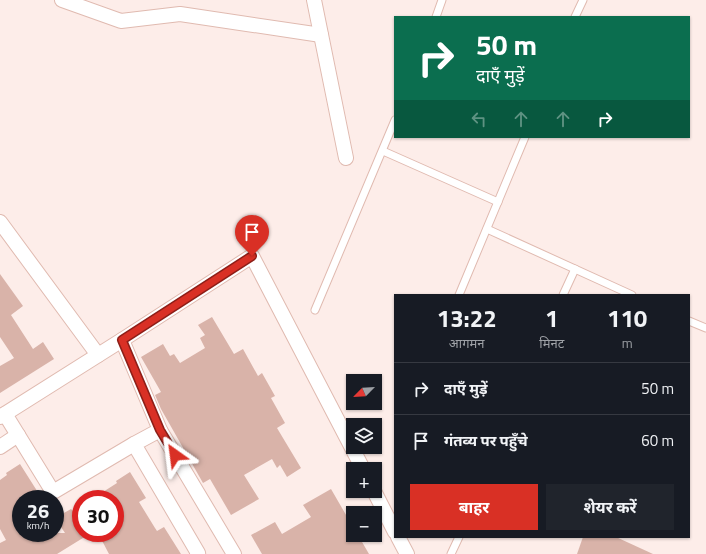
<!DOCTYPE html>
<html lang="hi">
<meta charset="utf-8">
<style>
body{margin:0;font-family:"Titillium Web","Noto Sans Devanagari",sans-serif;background:#20242c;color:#f1f3f6;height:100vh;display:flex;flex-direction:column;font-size:15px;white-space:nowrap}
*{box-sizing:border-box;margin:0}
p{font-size:13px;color:#9ea1a6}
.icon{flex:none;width:22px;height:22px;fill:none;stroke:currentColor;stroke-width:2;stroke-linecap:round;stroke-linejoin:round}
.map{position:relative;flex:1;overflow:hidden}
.side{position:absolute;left:394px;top:294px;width:296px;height:244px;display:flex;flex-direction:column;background:#171b24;border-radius:0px;box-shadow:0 1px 3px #0004}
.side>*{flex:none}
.banner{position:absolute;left:394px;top:16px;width:296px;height:122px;border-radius:0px;box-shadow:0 1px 3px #0004;background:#0b6e4f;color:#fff;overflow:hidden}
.needle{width:26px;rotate:246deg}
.fabs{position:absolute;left:346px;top:374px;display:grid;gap:8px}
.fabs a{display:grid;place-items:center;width:36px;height:36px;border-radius:0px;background:#171b24;box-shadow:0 1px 3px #0004;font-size:20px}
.speed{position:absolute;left:12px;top:490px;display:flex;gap:8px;font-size:20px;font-weight:700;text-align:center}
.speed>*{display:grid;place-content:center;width:52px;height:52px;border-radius:50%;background:#171b24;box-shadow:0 1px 3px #0004;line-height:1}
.speed small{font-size:10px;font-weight:400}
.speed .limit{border:6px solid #d22;background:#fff;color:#111}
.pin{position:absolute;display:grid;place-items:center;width:34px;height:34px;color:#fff;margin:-41px -17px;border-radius:50% 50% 50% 0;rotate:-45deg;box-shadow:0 0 4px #0007}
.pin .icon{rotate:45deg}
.me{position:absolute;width:44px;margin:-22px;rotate:329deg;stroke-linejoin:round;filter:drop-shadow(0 0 3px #0008)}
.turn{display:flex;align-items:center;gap:14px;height:84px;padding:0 16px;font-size:18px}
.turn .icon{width:52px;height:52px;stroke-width:2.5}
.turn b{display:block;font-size:28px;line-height:34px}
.lanes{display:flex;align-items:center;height:38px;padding:0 16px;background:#0003;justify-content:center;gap:20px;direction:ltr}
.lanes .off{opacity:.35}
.eta{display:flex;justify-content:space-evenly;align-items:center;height:68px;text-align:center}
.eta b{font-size:24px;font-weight:700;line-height:28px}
.cta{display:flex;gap:8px;margin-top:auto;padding:8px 16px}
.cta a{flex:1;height:46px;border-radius:0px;background:#d93025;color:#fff;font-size:16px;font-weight:700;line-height:46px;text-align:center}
.cta a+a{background:#20242c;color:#f1f3f6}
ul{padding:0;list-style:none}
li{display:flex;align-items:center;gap:12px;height:52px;padding:0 16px;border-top:1px solid #363941}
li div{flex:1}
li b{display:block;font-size:15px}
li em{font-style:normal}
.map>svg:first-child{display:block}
</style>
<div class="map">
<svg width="706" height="554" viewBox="0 0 706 554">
<rect width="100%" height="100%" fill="#fdede9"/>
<g fill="#d9b3a9">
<polygon points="0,274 23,306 11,315 33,349 43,342 54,359 0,393 0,366 14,358 0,337"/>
<polygon points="212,317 234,354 243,349 258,376 262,373 275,396 271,398 285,423 277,428 301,468 287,477 280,465 277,468 272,459 244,475 259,499 231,515 210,479 203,483 161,409 155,395 161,392 141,357 163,344 170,356 174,354 180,363 205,348 200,338 205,335 198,325"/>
<polygon points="20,464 39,494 31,499 21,499 21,533 65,533 55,518 71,509 73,511 81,506 81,533 91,533 57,554 0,554 0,543 6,540 0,529 0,480 7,475 6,473"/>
<polygon points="130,472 146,498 139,502 155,528 157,531 164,527 181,554 109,554 98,533 115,533 115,499 92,499 117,483 116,481"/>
<polygon points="331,489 353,527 353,535 358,535 369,554 262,554 251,535 275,522 282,534 311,517 303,505"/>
<polygon points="583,537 616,537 653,554 577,554"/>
</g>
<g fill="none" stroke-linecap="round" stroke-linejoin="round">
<g stroke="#e0bab0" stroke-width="9">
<g id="lane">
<polyline points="436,17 442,0"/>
<polyline points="575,17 583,0"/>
<polyline points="383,151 498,202"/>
<polyline points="487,229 632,295"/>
<polyline points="459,295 525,137"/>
<polyline points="563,295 575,269"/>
<polyline points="315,310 395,120"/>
<polyline points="689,321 706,328"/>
<polyline points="451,554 459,537"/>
</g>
</g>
<g stroke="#e0bab0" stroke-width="16">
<g id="street">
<polyline points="62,0 121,21 180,14 321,35"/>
<polyline points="314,0 346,158"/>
<polyline points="0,222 98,355"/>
<polyline points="122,340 160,430 234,554"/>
<polyline points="5,414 53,492 134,444"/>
<polyline points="0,417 122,340 252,256 363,469"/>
<polyline points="160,430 134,444 198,553 197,554"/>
<polyline points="0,447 18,435"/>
<polyline points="374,491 395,532"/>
<polyline points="398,537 407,554"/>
</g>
</g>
<use href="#lane" stroke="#fff" stroke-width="7"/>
<use href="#street" stroke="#fff" stroke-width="14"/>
</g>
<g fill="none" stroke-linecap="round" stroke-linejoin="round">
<g stroke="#8d1f18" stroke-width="10">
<polyline id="route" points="175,455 160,430 122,340 252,256"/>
</g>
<use href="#route" stroke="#d93025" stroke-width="7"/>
</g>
</svg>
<div class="fabs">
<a><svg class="needle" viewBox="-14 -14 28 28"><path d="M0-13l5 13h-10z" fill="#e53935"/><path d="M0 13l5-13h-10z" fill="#9ea1a6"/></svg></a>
<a><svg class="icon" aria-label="layers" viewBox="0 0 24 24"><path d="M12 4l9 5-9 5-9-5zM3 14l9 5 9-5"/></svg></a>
<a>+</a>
<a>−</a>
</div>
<div class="speed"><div>26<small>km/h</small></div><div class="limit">30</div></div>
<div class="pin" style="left:252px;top:256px;background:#d93025"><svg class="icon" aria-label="arrive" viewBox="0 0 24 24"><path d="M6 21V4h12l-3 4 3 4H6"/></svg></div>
<svg class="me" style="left:175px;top:455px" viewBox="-20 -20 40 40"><path d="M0-17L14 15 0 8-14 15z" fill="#d93025" stroke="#fff" stroke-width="4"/></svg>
<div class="banner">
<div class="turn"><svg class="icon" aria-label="right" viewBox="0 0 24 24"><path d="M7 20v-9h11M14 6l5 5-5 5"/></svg><div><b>50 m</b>दाएँ मुड़ें</div></div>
<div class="lanes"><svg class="icon off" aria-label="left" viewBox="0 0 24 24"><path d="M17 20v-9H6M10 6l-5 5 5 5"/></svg><svg class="icon off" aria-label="ahead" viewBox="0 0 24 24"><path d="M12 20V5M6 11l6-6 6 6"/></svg><svg class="icon off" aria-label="ahead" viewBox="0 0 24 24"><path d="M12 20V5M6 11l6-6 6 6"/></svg><svg class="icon" aria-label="right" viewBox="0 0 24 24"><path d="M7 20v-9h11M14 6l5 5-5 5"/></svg></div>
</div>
<section class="side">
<div class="eta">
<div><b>13:22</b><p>आगमन</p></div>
<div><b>1</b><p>मिनट</p></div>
<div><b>110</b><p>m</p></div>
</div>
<ul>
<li><svg class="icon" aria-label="right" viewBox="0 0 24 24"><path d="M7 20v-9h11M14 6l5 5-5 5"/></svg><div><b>दाएँ मुड़ें</b></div><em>50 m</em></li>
<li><svg class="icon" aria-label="arrive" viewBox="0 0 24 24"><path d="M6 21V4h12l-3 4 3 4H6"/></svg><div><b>गंतव्य पर पहुँचे</b></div><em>60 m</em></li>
</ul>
<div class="cta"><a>बाहर</a><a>शेयर करें</a></div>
</section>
</div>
